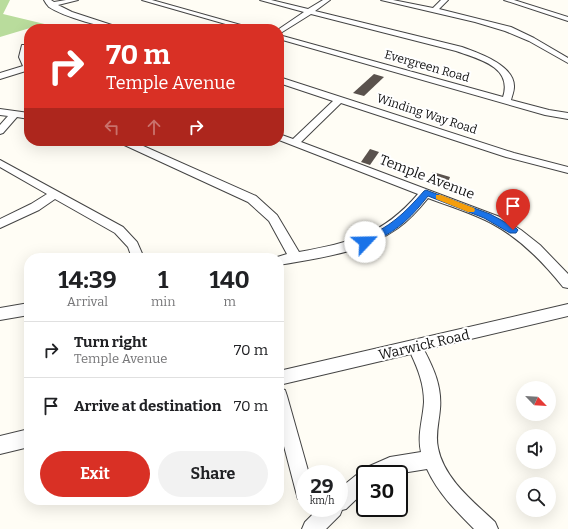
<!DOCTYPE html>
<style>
body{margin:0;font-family:Bitter,serif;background:#f2f2f2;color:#202124;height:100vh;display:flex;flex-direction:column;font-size:15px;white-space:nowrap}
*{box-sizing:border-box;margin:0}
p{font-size:13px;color:#757577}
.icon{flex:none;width:22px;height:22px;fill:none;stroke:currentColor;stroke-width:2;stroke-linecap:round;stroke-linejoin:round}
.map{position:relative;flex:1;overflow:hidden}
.drawer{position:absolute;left:24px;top:253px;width:260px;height:252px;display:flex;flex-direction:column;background:#fff;border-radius:16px;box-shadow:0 4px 16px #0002}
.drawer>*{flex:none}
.banner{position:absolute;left:24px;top:24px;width:260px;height:122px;border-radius:16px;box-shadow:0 4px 16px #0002;background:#d93025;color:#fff;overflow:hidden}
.needle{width:26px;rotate:115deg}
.tools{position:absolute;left:516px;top:381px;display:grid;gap:8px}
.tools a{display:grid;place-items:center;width:40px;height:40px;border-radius:50%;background:#fff;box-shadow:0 4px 16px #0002;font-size:20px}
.speed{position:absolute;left:296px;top:465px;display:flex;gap:8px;font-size:20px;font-weight:700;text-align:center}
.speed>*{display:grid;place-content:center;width:52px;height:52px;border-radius:50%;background:#fff;box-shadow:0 4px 16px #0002;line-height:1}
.speed small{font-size:10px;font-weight:400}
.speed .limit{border:2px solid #111;border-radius:6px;background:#fff;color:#111}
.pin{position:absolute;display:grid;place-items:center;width:34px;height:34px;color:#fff;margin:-41px -17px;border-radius:50% 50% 50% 0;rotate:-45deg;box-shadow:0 0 4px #0007}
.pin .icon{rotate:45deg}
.me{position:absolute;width:44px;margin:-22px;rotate:66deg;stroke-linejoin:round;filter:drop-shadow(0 0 3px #0008)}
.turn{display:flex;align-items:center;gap:14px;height:84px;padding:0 16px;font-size:18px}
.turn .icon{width:52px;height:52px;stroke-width:2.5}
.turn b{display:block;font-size:28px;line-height:34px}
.lanes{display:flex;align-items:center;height:38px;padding:0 16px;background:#0003;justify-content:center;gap:20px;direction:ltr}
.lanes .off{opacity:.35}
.eta{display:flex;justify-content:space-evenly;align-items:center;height:68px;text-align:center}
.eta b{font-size:24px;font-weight:700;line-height:28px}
.primary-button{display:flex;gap:8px;margin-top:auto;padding:8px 16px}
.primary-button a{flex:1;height:46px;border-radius:24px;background:#d93025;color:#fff;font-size:16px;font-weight:700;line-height:46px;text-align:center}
.primary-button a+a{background:#f2f2f2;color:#202124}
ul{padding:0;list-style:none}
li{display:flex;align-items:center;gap:12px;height:56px;padding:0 16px;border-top:1px solid #e0e0e0}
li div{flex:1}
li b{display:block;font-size:15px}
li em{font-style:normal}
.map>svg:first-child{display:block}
</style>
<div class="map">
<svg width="568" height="529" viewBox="0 0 568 529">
<rect width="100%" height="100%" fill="#fffdf5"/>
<polygon fill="#b9dc9c" points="0,0 10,0 3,14 57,27 30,28 0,37"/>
<g fill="#5a524d">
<polygon points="374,74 384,77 364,96 353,93"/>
<polygon points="370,149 379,152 370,165 361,162"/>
<polygon points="433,172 450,177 447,185 430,179"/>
</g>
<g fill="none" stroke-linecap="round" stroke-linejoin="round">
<g stroke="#444" stroke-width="2">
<g id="minor">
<path d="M44 0H51L54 2 66 0H78L58 5 72 12 124 29C106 29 64 17 49 7 48 6 45 2 44 0Z"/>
<polygon points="142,0 152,0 255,29 243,29"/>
<path d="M260 0H271L308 9 323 0H330L315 11 462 47C478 53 515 65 514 87 514 91 512 96 511 100L549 110 568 113V119L545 115 279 39V35L503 97C513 67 479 59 456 51L311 14 279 34V29L304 12Z"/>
<polygon points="381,0 393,0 433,8 441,0 448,0 439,9 511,27 534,38 568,58 568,63 529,41 505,31 475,22"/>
<polygon points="504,0 514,0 568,17 568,21"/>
<path d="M22 45H28L29 47C27 56 29 61 29 70L0 79V73L23 66 19 57Z"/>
<path d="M279 77 514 153 568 167V173L506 157 341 103 301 142 500 217 521 230 540 245 568 274V288L563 287C543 262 521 239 493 224 473 213 449 206 428 198 419 209 409 220 398 228 363 253 319 258 279 265V258H274L287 254 269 221 248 202 120 143 119 141H132L256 196 277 215 299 252C351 242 382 236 418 194L279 140V134L293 139 333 101 279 83Z"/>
<polygon points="0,109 29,113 29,119 17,117 3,133 0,134 0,125 8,116 0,115"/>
<polygon points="0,160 123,227 137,242 144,258 132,258 128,247 115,233 55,199 39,210 0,228 0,219 31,204 47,194 0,167"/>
<polygon points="29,303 29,315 0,320 0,308"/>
<path d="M568 304V316L424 350C434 369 442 387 440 409 439 422 435 435 438 448 444 479 474 502 495 522L498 529H474C456 511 438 493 427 469L396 474H365V491L346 509 342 510 340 515 326 529H302L305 522 319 508H339V489L365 468 390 457 421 452C417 435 423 419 424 402 424 384 418 369 411 354L279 385V371Z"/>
<polygon points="279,388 285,390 287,396 309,474 305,474 305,501 298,499 296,492 279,427"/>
<polygon points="29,429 29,447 0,454 0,436"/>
</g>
</g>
<use href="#minor" fill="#fff" fill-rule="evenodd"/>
</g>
<path fill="#1a73e8" stroke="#114b97" d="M426 190 490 214 516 228 518 230 516 233H510L484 218 428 196C413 215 399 230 376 240 372 242 367 246 362 244L361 242 362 239C390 227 404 214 424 191Z"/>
<polygon fill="#f59e0b" points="436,195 441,195 474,208 475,210 474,212 468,212 436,199"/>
<g text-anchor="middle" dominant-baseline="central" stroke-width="4" stroke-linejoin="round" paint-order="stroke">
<g font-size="12" fill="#111" stroke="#fff">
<text transform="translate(427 66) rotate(16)">Evergreen Road</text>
<text transform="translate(427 114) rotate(18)">Winding Way Road</text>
</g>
<g font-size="14" fill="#111" stroke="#fff">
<text transform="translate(427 177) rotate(21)">Temple Avenue</text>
<text transform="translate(424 345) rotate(-13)">Warwick Road</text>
</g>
</g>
</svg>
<div class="tools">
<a><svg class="needle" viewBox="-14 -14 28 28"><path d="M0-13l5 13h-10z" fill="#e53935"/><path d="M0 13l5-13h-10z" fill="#757577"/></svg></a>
<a><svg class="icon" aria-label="sound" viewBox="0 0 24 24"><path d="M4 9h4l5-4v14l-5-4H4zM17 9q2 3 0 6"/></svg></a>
<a><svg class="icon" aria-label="search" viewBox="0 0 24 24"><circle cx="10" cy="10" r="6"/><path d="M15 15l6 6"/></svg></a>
</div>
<div class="speed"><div>29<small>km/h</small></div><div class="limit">30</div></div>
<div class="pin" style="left:513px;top:230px;background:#d93025"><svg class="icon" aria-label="arrive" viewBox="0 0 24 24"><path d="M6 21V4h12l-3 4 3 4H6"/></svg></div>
<svg class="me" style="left:365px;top:242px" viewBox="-20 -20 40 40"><circle r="19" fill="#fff"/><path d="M0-13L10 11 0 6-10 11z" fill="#1a73e8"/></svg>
<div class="banner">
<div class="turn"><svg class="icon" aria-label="right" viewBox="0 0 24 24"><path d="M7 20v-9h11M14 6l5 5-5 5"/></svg><div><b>70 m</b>Temple Avenue</div></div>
<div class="lanes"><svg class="icon off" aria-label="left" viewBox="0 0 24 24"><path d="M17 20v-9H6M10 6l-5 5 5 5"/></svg><svg class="icon off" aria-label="ahead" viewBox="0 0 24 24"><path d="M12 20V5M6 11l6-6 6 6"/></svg><svg class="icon" aria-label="right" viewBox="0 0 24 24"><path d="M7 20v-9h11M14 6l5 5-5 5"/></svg></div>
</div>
<section class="drawer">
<div class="eta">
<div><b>14:39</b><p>Arrival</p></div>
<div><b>1</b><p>min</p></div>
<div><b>140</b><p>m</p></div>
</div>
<ul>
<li><svg class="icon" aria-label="right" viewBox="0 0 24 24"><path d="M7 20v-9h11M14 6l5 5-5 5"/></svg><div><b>Turn right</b><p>Temple Avenue</p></div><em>70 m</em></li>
<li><svg class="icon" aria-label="arrive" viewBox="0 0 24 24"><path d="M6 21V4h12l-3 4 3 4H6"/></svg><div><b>Arrive at destination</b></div><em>70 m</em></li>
</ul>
<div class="primary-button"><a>Exit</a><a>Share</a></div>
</section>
</div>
